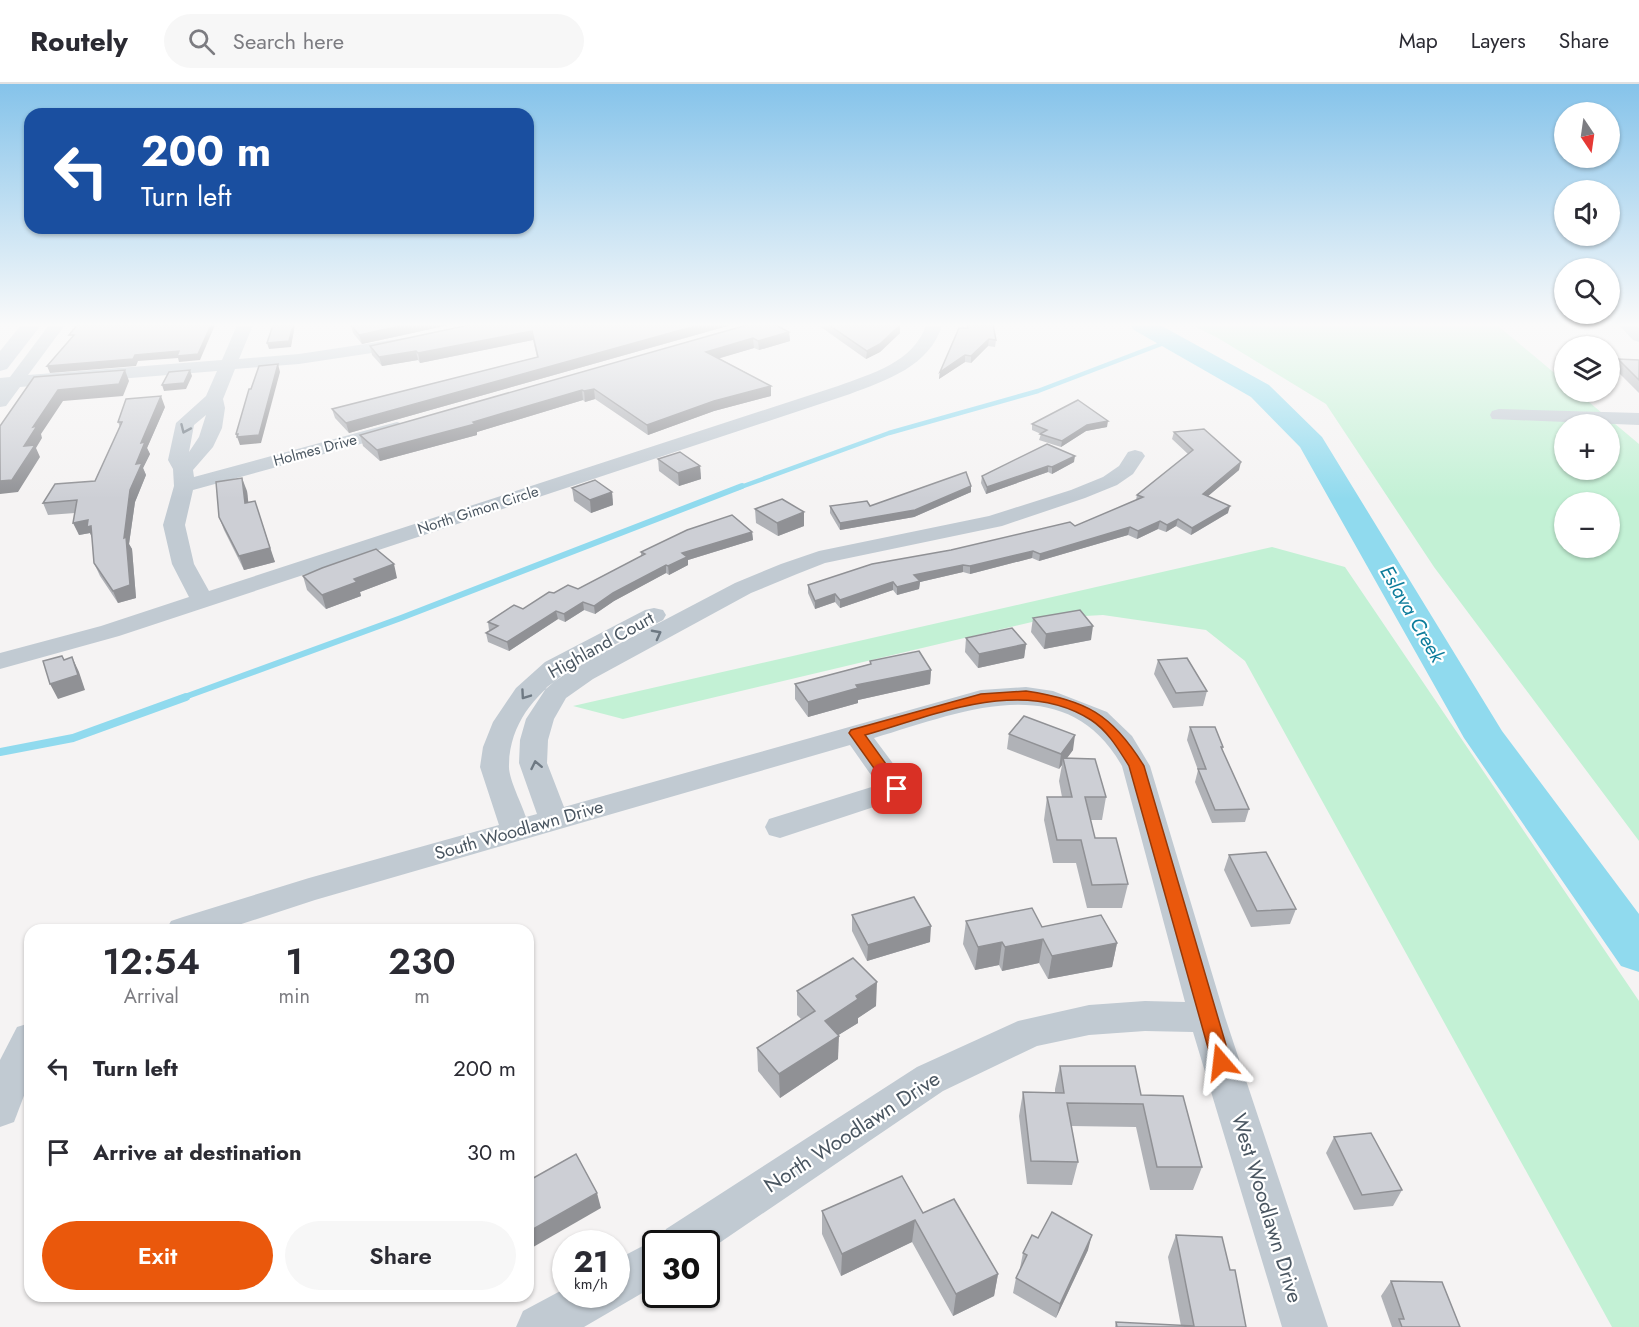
<!DOCTYPE html>
<meta charset="utf-8">
<style>
body{margin:0;font-family:Jost,sans-serif;background:#f7f7f7;color:#2b2b33;height:100vh;display:flex;flex-direction:column;font-size:22px;white-space:nowrap}
*{box-sizing:border-box;margin:0}
p{font-size:20px;color:#7c7c81}
.icon{flex:none;width:33px;height:33px;fill:none;stroke:currentColor;stroke-width:2;stroke-linecap:round;stroke-linejoin:round}
.map{position:relative;flex:1;overflow:hidden}
.details{position:absolute;left:24px;top:840px;width:510px;height:378px;display:flex;flex-direction:column;background:#fff;border-radius:18px;box-shadow:0 2px 4px #0004}
.details>*{flex:none}
.hud{position:absolute;left:24px;top:24px;width:510px;height:126px;border-radius:18px;box-shadow:0 2px 4px #0004;background:#1a4fa0;color:#fff;overflow:hidden}
.needle{width:39px;rotate:167deg}
.tools{position:absolute;left:1554px;top:18px;display:grid;gap:12px}
.tools a{display:grid;place-items:center;width:66px;height:66px;border-radius:50%;background:#fff;box-shadow:0 2px 4px #0004;font-size:30px}
.speed{position:absolute;left:552px;top:1146px;display:flex;gap:12px;font-size:30px;font-weight:700;text-align:center}
.speed>*{display:grid;place-content:center;width:78px;height:78px;border-radius:50%;background:#fff;box-shadow:0 2px 4px #0004;line-height:1}
.speed small{font-size:15px;font-weight:400}
.speed .limit{border:3px solid #111;border-radius:9px;background:#fff;color:#111}
.pin{position:absolute;display:grid;place-items:center;width:51px;height:51px;color:#fff;margin:-26px;border-radius:12px;box-shadow:0 3px 9px #0006}
.me{position:absolute;width:66px;margin:-33px;rotate:343deg;stroke-linejoin:round;filter:drop-shadow(0 0 4px #0008)}
.turn{display:flex;align-items:center;gap:21px;height:126px;padding:0 18px;font-size:27px}
.turn .icon{width:78px;height:78px;stroke-width:2.5}
.turn b{display:block;font-size:42px;line-height:51px}
.eta{display:flex;justify-content:space-evenly;align-items:center;height:102px;text-align:center}
.eta b{font-size:36px;font-weight:600;line-height:42px}
.primary-button{display:flex;gap:12px;margin-top:auto;padding:12px 18px}
.primary-button a{flex:1;height:69px;border-radius:36px;background:#ea580c;color:#fff;font-size:24px;font-weight:600;line-height:69px;text-align:center}
.primary-button a+a{background:#f7f7f7;color:#2b2b33}
ul{padding:0;list-style:none}
li{display:flex;align-items:center;gap:18px;height:84px;padding:0 18px}
li div{flex:1}
li b{display:block;font-size:22px}
li em{font-style:normal}
header{display:flex;align-items:center;gap:36px;box-sizing:border-box;height:84px;padding:0 30px;background:#fff;border-bottom:2px solid #e1e1e2}
header strong{font-size:28px}
nav{display:flex;gap:33px;margin-inline-start:auto;font-size:21px}
.search{width:420px;height:54px;background:#f7f7f7;display:flex;align-items:center;gap:15px;box-sizing:border-box;padding:0 21px;border-radius:33px;color:#7c7c81;font-size:22px}
.map>svg:first-child{display:block}
</style>
<header>
<strong>Routely</strong>
<div class="search"><svg class="icon" aria-label="search" viewBox="0 0 24 24"><circle cx="10" cy="10" r="6"/><path d="M15 15l6 6"/></svg>Search here</div>
<nav><a>Map</a><a>Layers</a><a>Share</a></nav>
</header>
<div class="map">
<svg width="1639" height="1243" viewBox="0 0 1639 1243">
<rect width="100%" height="100%" fill="#f5f3f3"/>
<g fill="#c3f1d5" fill-rule="evenodd">
<path d="M1192 241H1497L1564 297V308H1577L1639 360V757L1434 483 1326 320 1218 254ZM1564 340H1610V386H1564ZM1564 418H1610V464H1564Z"/>
<polygon points="1272,463 1345,483 1639,917 1639,1243 1612,1243 1245,577 1206,546 1103,531 1049,534 623,635 573,622"/>
</g>
<g fill="none" stroke-linecap="round" stroke-linejoin="round">
<polyline stroke="#90daee" stroke-width="4.5" points="738,404 889,349 1038,307 1169,257"/>
<polyline stroke="#90daee" stroke-width="6" points="182,614 401,534 742,402"/>
<polyline stroke="#90daee" stroke-width="8" points="0,668 73,654 186,613"/>
<polygon fill="#90daee" fill-rule="evenodd" points="1130,241 1160,241 1269,301 1322,353 1502,647 1639,830 1639,888 1621,882 1464,654 1300,363 1251,313 1134,246"/>
<g fill="#c1cad2" fill-rule="evenodd">
<path d="M49 241H65L28 291 222 276 237 241H253L239 275 299 270 405 254 413 259 405 264 299 280 235 285 223 315 225 324 222 344 213 363 193 386 194 393 397 338 404 340 406 344 404 348 193 406 185 441 194 480 209 507 838 302C871 290 914 278 926 241H942C930 282 887 296 850 310L119 552 0 585V569L101 542 189 513 172 480 163 441 174 402 173 385 168 376 176 339 206 312 217 287 20 303 6 322 0 323V294L10 293ZM206 331 199 353 189 368 194 341Z"/>
<polygon points="1619,241 1636,241 1639,244 1639,258 1633,256"/>
<polygon points="1499,325 1639,329 1639,341 1492,335 1490,331 1492,327"/>
<path d="M1135 366 1142 368 1145 372 1133 390 1117 401 1085 414 1002 442 825 479 797 490 751 509 593 595 566 614 554 635 548 656 547 679 564 723 981 606 1026 603 1053 607 1107 628 1132 652 1150 682 1225 933 1328 1243H1282L1193 948 1145 947 1089 951 1037 962 943 1007 706 1168V1160H656V1201L584 1243H516L523 1227 566 1204V1210H616V1176L656 1155 661 1157 666 1145 917 983 1018 937 1089 921 1145 917 1185 918 1122 682C1065 582 960 629 874 654L912 705 907 712 780 754 769 751 765 743 769 735 878 701 850 661 315 816 223 846H166L171 837 183 833 309 794 499 741 480 683 483 663 493 638 516 604 545 578 645 526 654 524 663 526 666 531 663 536C603 568 511 600 509 681 508 694 522 720 526 733L537 730 519 679 520 656 526 635 547 603 575 583 735 499 781 480 819 467 989 432 1071 406 1103 393 1119 382 1128 368Z"/>
<polygon points="30,939 30,996 14,1038 0,1043 0,976 17,943"/>
</g>
<polygon fill="#c1cbd6" fill-rule="evenodd" points="21,241 41,241 7,285 0,287 0,267"/>
</g>
<g fill="#b0b2b7">
<polygon points="351,241 449,241 362,260 353,249"/>
<polygon points="731,241 349,349 335,334 332,325 537,273 533,256 420,279 418,276 382,282 372,271 370,262 453,245"/>
<polygon points="747,241 789,248 790,257 759,266 754,264 719,274 771,302 771,312 714,327 648,351 595,315 585,318 583,316 477,348 477,351 380,377 363,362 360,351"/>
<polygon points="818,241 900,241 900,249 880,268 866,275"/>
<polygon points="967,241 993,241 996,256 995,263 988,262 971,279 965,278 939,295 940,288 967,244"/>
<polygon points="1618,275 1639,276 1639,309 1614,284"/>
<polygon points="165,323 147,364 150,370 143,384 146,391 135,418 129,460 132,465 136,514 118,519 100,492 94,479 92,454 90,449 79,451 75,429 48,431 43,419 95,397 120,343 118,338"/>
<polygon points="1032,340 1107,343 1086,347 1061,363 1039,356 1041,350 1032,346"/>
<polygon points="1174,348 1239,386 1208,412 1228,429 1191,451 1176,442 1166,448 1158,445 1137,455 1128,451 1039,477 1032,474 970,490 963,488 920,498 919,505 897,511 893,506 840,524 835,518 815,525 808,509 808,501 951,466 1075,442 1136,416 1137,411 1188,370 1172,355"/>
<polygon points="658,375 700,382 701,395 679,402 659,387"/>
<polygon points="1074,378 1052,390 1048,388 986,410 981,399 982,392"/>
<polygon points="971,402 971,408 914,433 840,446 830,429 830,422 870,422"/>
<polygon points="572,404 612,408 613,421 591,429 574,417"/>
<polygon points="247,407 248,418 275,478 244,486 224,446 219,433"/>
<polygon points="755,425 804,428 804,442 778,452 756,439"/>
<polygon points="752,448 753,456 688,476 688,481 669,491 666,489 614,517 595,530 584,526 565,538 558,535 509,567 488,558 486,549 490,547 489,546 488,538 523,525 554,509 578,505 641,472 641,468"/>
<polygon points="303,492 397,494 360,508 361,512 326,525 307,506"/>
<polygon points="1033,534 1091,556 1044,565 1031,548"/>
<polygon points="966,554 1026,560 1024,574 978,584 965,568"/>
<polygon points="1158,576 1207,607 1203,622 1173,624 1154,590"/>
<polygon points="870,577 931,586 930,600 858,616 858,619 808,633 795,615 795,600 870,580"/>
<polygon points="1190,643 1223,663 1222,666 1249,725 1245,738 1212,739 1195,698 1198,686 1187,656"/>
<polygon points="1009,650 1073,666 1067,674 1106,713 1102,736 1090,736 1095,754 1128,800 1122,824 1087,824 1076,779 1053,779 1044,736 1047,713 1062,713 1059,697 1062,681 1059,685 1007,665"/>
<polygon points="1229,771 1296,825 1290,840 1251,843 1224,786"/>
<polygon points="852,831 930,858 867,877 852,847"/>
<polygon points="966,837 1042,843 1117,859 1112,883 1048,895 1039,879 1002,887 999,881 975,886 963,860"/>
<polygon points="797,907 876,922 858,934 858,939 838,951 838,975 780,1014 758,987 757,964 801,935 797,931"/>
<polygon points="1060,982 1141,1011 1202,1083 1193,1106 1150,1106 1136,1043 1071,1042 1078,1078 1072,1101 1027,1100 1019,1032 1023,1008 1055,1009 1055,1005"/>
<polygon points="1334,1053 1402,1106 1393,1122 1354,1126 1326,1069"/>
<polygon points="822,1127 923,1129 998,1190 994,1212 953,1232 912,1158 841,1192 822,1150"/>
<polygon points="1176,1151 1230,1186 1246,1243 1115,1243 1116,1238 1181,1242 1168,1173"/>
<polygon points="1038,1154 1088,1166 1056,1234 1013,1209 1016,1194 1021,1184 1020,1184 1023,1169"/>
<polygon points="1391,1197 1460,1243 1392,1243 1381,1212"/>
</g>
<g fill="#909195">
<polygon points="211,241 215,241 200,276 179,278 178,274 138,277 136,282 50,289 47,282 135,271"/>
<polygon points="293,241 295,241 291,263 269,265 267,259"/>
<polygon points="405,241 449,241 362,260 359,251"/>
<polygon points="699,241 731,241 349,349 346,339"/>
<polygon points="900,241 900,249 880,268 866,275 867,267"/>
<polygon points="532,247 533,256 420,279 418,269"/>
<polygon points="789,248 790,257 759,266 758,257"/>
<polygon points="753,254 754,264 707,278 706,268"/>
<polygon points="989,255 988,262 971,279 971,272"/>
<polygon points="416,267 418,276 382,282 379,273"/>
<polygon points="965,271 965,278 939,295 940,288"/>
<polygon points="278,280 280,288 261,359 240,361 236,350"/>
<polygon points="125,286 129,297 123,312 63,317 41,350 42,354 36,364 40,373 18,408 0,410 0,397 24,362 33,343 58,306"/>
<polygon points="190,286 192,292 186,305 164,307 162,301"/>
<polygon points="771,302 771,312 714,327 648,351 647,341 714,317"/>
<polygon points="594,305 595,315 585,318 584,307"/>
<polygon points="582,306 583,316 477,348 477,351 380,377 377,366"/>
<polygon points="161,312 165,323 147,364 150,370 143,384 146,391 135,418 129,460 132,465 136,514 118,519 113,507 124,454 130,406 141,359"/>
<polygon points="1108,337 1107,343 1086,347 1061,363 1062,357 1087,341"/>
<polygon points="1075,372 1074,378 1052,390 1052,383"/>
<polygon points="1241,378 1239,386 1201,418 1203,410"/>
<polygon points="700,382 701,395 679,402 678,389"/>
<polygon points="1048,382 1048,388 986,410 987,403"/>
<polygon points="242,394 247,407 250,432 245,419"/>
<polygon points="971,402 971,408 914,433 840,446 840,439"/>
<polygon points="612,408 613,421 591,429 590,416"/>
<polygon points="1230,422 1228,429 1191,451 1192,444"/>
<polygon points="804,428 804,442 778,452 777,439"/>
<polygon points="259,430 275,478 244,486 239,472"/>
<polygon points="1178,435 1176,442 1166,448 1167,441"/>
<polygon points="88,436 91,442 93,455 90,449 79,451 73,439"/>
<polygon points="1160,437 1158,445 1137,455 1138,447"/>
<polygon points="1130,443 1128,451 1039,477 1040,470"/>
<polygon points="752,448 753,456 688,476 688,481 669,491 668,482 682,469"/>
<polygon points="1033,467 1032,474 970,490 970,482"/>
<polygon points="394,480 397,494 360,508 361,512 326,525 322,511 354,495"/>
<polygon points="666,481 666,489 614,517 595,530 594,522 613,509"/>
<polygon points="963,481 963,488 920,498 919,505 897,511 897,503 914,491"/>
<polygon points="893,498 893,506 840,524 840,516"/>
<polygon points="835,510 835,518 815,525 815,517"/>
<polygon points="583,518 584,526 565,538 564,530"/>
<polygon points="556,527 558,535 509,567 507,558"/>
<polygon points="1093,542 1091,556 1044,565 1046,550"/>
<polygon points="1026,560 1024,574 978,584 979,570"/>
<polygon points="72,573 79,588 85,606 58,615 50,600"/>
<polygon points="931,586 930,600 858,616 858,619 808,633 808,618 856,601"/>
<polygon points="1075,651 1073,666 1064,678 1063,674 1062,681 1059,685 1061,670"/>
<polygon points="931,842 930,858 867,877 868,861"/>
<polygon points="1043,855 1039,879 1002,887 1005,863"/>
<polygon points="1002,858 999,881 975,886 978,863"/>
<polygon points="1117,859 1112,883 1048,895 1052,872"/>
<polygon points="877,898 876,922 858,934 858,939 824,960 825,937 856,912"/>
<polygon points="839,952 838,975 780,1014 779,990"/>
<polygon points="597,1109 601,1124 528,1166 528,1148"/>
<polygon points="915,1136 912,1158 841,1192 842,1170"/>
<polygon points="1092,1151 1088,1166 1056,1234 1060,1220"/>
<polygon points="998,1190 994,1212 953,1232 956,1210"/>
</g>
<g fill="#cdcfd5" stroke="#909195" stroke-width="1.5">
<polygon points="77,241 211,241 198,270 177,272 179,267 135,271 133,275 47,282 74,251 69,251"/>
<polygon points="273,241 293,241 289,257 267,259"/>
<polygon points="351,241 405,241 359,251"/>
<polygon points="469,241 699,241 346,339 332,325 538,273 532,247 418,269 416,267 379,273 370,262"/>
<polygon points="747,241 776,241 789,248 758,257 753,254 706,268 771,302 714,317 647,341 594,305 584,307 582,306 473,338 475,340 377,366 360,351"/>
<polygon points="829,241 900,241 880,260 867,267"/>
<polygon points="968,241 993,241 996,256 989,255 971,272 965,271 940,288 959,244 968,244"/>
<polygon points="1618,275 1639,276 1639,296"/>
<polygon points="278,280 259,351 237,353 238,350 236,350 249,305 251,305 259,282"/>
<polygon points="125,286 119,300 58,306 33,343 37,342 24,362 35,361 12,396 0,397 0,342 34,293"/>
<polygon points="190,286 184,299 162,301 169,288"/>
<polygon points="161,312 141,359 145,358 136,380 142,379 130,406 124,454 126,453 130,501 113,507 94,479 91,442 87,443 88,436 73,439 77,416 43,419 55,400 95,397 122,338 118,338 126,315"/>
<polygon points="1078,316 1108,337 1087,341 1062,357 1040,350 1047,346 1032,340"/>
<polygon points="1204,345 1241,378 1203,410 1230,422 1192,444 1178,435 1167,441 1160,437 1138,447 1130,443 1040,470 1033,467 970,482 963,481 914,491 920,497 897,503 893,498 840,516 835,510 815,517 808,501 872,480 951,466 1070,438 1075,442 1143,413 1137,411 1193,366 1174,348"/>
<polygon points="1047,360 1075,372 1052,383 1048,382 987,403 982,392"/>
<polygon points="680,368 700,382 678,389 658,375"/>
<polygon points="966,388 971,402 915,426 840,439 830,422 867,417 870,422"/>
<polygon points="242,394 245,419 255,417 270,464 239,472 219,433 216,398"/>
<polygon points="595,396 612,408 590,416 572,404"/>
<polygon points="782,415 804,428 777,439 755,425"/>
<polygon points="732,431 752,448 682,469 687,473 668,482 666,481 613,509 594,522 583,518 564,530 556,527 507,558 486,549 498,542 488,538 514,521 523,525 549,508 554,509 568,501 578,505 645,470 641,468 687,446"/>
<polygon points="376,465 394,480 354,495 357,498 322,511 303,492 322,484"/>
<polygon points="1080,526 1093,542 1046,550 1033,534"/>
<polygon points="1012,544 1026,560 979,570 966,554"/>
<polygon points="919,567 931,586 856,601 858,604 808,618 795,600 871,580 870,577"/>
<polygon points="62,572 64,576 72,573 78,591 50,600 43,577"/>
<polygon points="1187,574 1207,607 1176,609 1158,576"/>
<polygon points="1024,632 1075,651 1061,670 1009,650"/>
<polygon points="1190,643 1215,643 1223,663 1221,663 1249,725 1215,726 1198,685 1206,685"/>
<polygon points="1063,674 1095,675 1106,713 1085,713 1095,754 1116,754 1128,800 1092,801 1081,756 1057,756 1047,713 1072,713"/>
<polygon points="1266,768 1296,825 1257,827 1229,771"/>
<polygon points="914,813 931,842 868,861 852,831"/>
<polygon points="1032,824 1042,843 1101,831 1117,859 1052,872 1043,855 1005,863 1002,858 978,863 966,837"/>
<polygon points="853,874 877,898 856,912 858,915 825,937 839,952 779,990 757,964 815,927 797,907"/>
<polygon points="1060,982 1135,982 1141,1011 1183,1012 1202,1083 1157,1083 1143,1020 1067,1019 1078,1078 1031,1077 1023,1008 1064,1009"/>
<polygon points="1371,1049 1402,1106 1362,1111 1334,1053"/>
<polygon points="576,1070 597,1109 528,1148 528,1097"/>
<polygon points="902,1092 923,1129 954,1115 998,1190 956,1210 915,1136 842,1170 822,1127"/>
<polygon points="1052,1128 1092,1151 1060,1220 1016,1194 1027,1171 1023,1169 1032,1151 1038,1154"/>
<polygon points="1176,1151 1222,1153 1230,1186 1235,1186 1246,1243 1117,1243 1116,1238 1194,1242"/>
<polygon points="1391,1197 1442,1198 1460,1243 1402,1243 1399,1235 1404,1235"/>
</g>
<defs><path id="oneway-chevron" d="M-2-3.5L2.5 0L-2 3.5" fill="none" stroke-width="1.6" stroke-linecap="round" stroke-linejoin="round" transform="scale(1.5)"/></defs>
<g stroke="#6e7983">
<use href="#oneway-chevron" transform="translate(185 345) rotate(114)"/>
<use href="#oneway-chevron" transform="translate(657 550) rotate(-28)"/>
<use href="#oneway-chevron" transform="translate(525 611) rotate(125)"/>
<use href="#oneway-chevron" transform="translate(536 681) rotate(-102)"/>
</g>
<linearGradient id="sky" x2="0" y2="1"><stop stop-color="#85c3ea"/><stop offset="0.58" stop-color="#fafafa"/><stop offset="1" stop-color="#fafafa" stop-opacity="0"/></linearGradient>
<rect width="1639" height="415" fill="url(#sky)"/>
<path fill="#ea580c" stroke="#983908" stroke-width="1.5" d="M1026 607C1086 616 1112 630 1144 682L1231 978 1228 983 1221 986 1214 983 1212 978 1129 682C1119 666 1108 647 1091 636 1023 592 935 631 865 651L904 705 897 710 891 708 849 649 851 646 981 610Z"/>
<g text-anchor="middle" dominant-baseline="central" stroke-width="4.5" stroke-linejoin="round" paint-order="stroke">
<g font-size="15" fill="#4a5661" stroke="#fff">
<text transform="translate(315 366) rotate(-15)">Holmes Drive</text>
<text transform="translate(478 426) rotate(-18)">North Gimon Circle</text>
</g>
<g font-size="18" fill="#4a5661" stroke="#fff">
<text transform="translate(601 561) rotate(-29)">Highland Court</text>
<text transform="translate(519 746) rotate(-16)">South Woodlawn Drive</text>
</g>
<g font-size="20" font-style="italic" fill="#0c7c9b" stroke="#fff">
<text transform="translate(1412 530) rotate(60)">Eslava Creek</text>
</g>
<g font-size="21" fill="#4a5661" stroke="#fff">
<text transform="translate(852 1048) rotate(-33)">North Woodlawn Drive</text>
<text transform="translate(1267 1124) rotate(73)">West Woodlawn Drive</text>
</g>
</g>
</svg>
<div class="tools">
<a><svg class="needle" viewBox="-14 -14 28 28"><path d="M0-13l5 13h-10z" fill="#e53935"/><path d="M0 13l5-13h-10z" fill="#7c7c81"/></svg></a>
<a><svg class="icon" aria-label="sound" viewBox="0 0 24 24"><path d="M4 9h4l5-4v14l-5-4H4zM17 9q2 3 0 6"/></svg></a>
<a><svg class="icon" aria-label="search" viewBox="0 0 24 24"><circle cx="10" cy="10" r="6"/><path d="M15 15l6 6"/></svg></a>
<a><svg class="icon" aria-label="layers" viewBox="0 0 24 24"><path d="M12 4l9 5-9 5-9-5zM3 14l9 5 9-5"/></svg></a>
<a>+</a>
<a>−</a>
</div>
<div class="speed"><div>21<small>km/h</small></div><div class="limit">30</div></div>
<div class="pin" style="left:897px;top:705px;background:#d93025"><svg class="icon" aria-label="arrive" viewBox="0 0 24 24"><path d="M6 21V4h12l-3 4 3 4H6"/></svg></div>
<svg class="me" style="left:1221px;top:978px" viewBox="-20 -20 40 40"><path d="M0-17L14 15 0 8-14 15z" fill="#ea580c" stroke="#fff" stroke-width="4"/></svg>
<div class="hud">
<div class="turn"><svg class="icon" aria-label="left" viewBox="0 0 24 24"><path d="M17 20v-9H6M10 6l-5 5 5 5"/></svg><div><b>200 m</b>Turn left</div></div>
</div>
<section class="details">
<div class="eta">
<div><b>12:54</b><p>Arrival</p></div>
<div><b>1</b><p>min</p></div>
<div><b>230</b><p>m</p></div>
</div>
<ul>
<li><svg class="icon" aria-label="left" viewBox="0 0 24 24"><path d="M17 20v-9H6M10 6l-5 5 5 5"/></svg><div><b>Turn left</b></div><em>200 m</em></li>
<li><svg class="icon" aria-label="arrive" viewBox="0 0 24 24"><path d="M6 21V4h12l-3 4 3 4H6"/></svg><div><b>Arrive at destination</b></div><em>30 m</em></li>
</ul>
<div class="primary-button"><a>Exit</a><a>Share</a></div>
</section>
</div>
